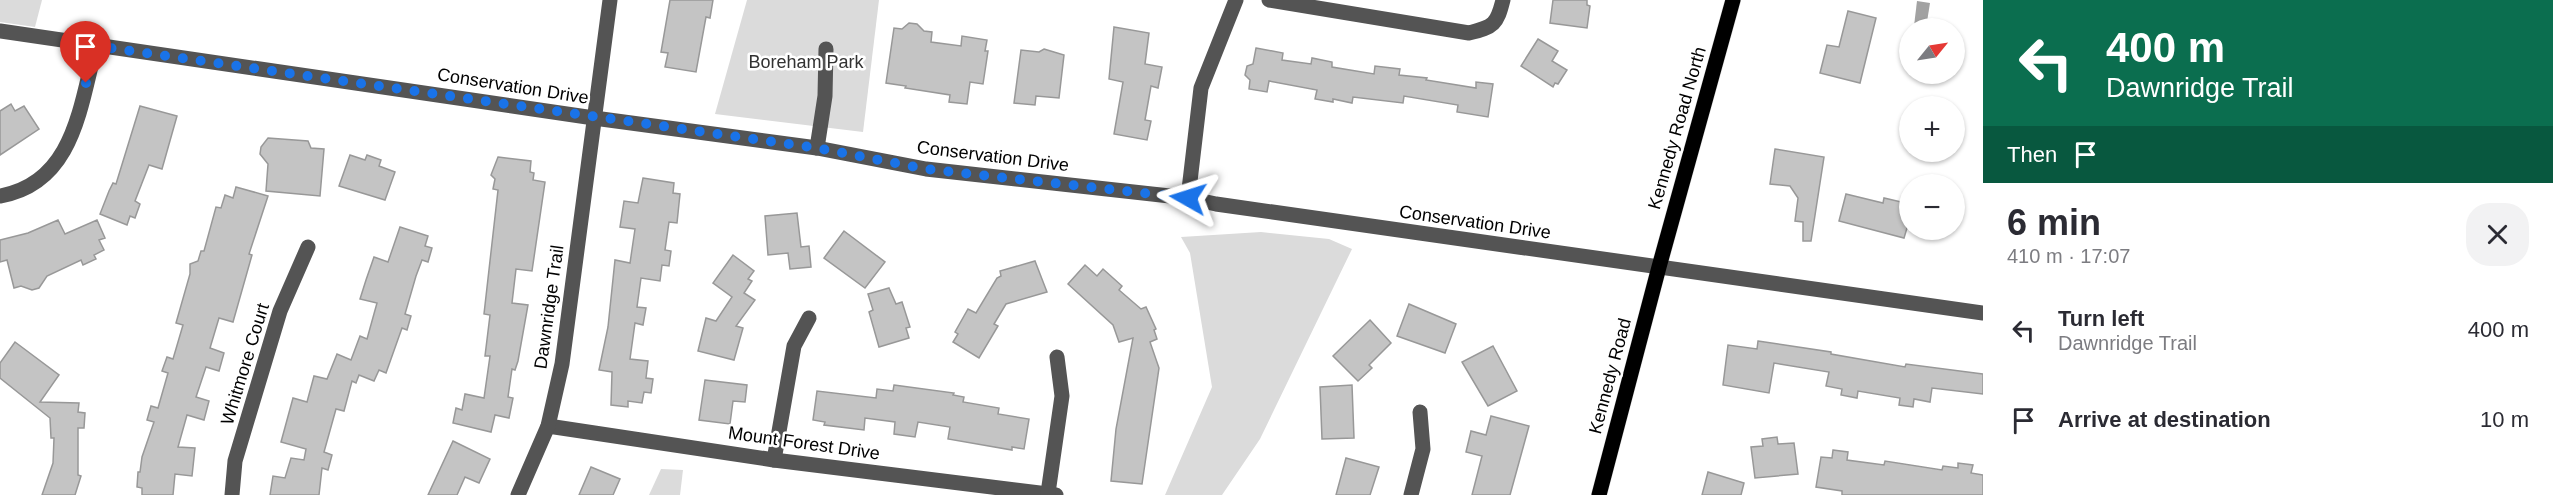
<!DOCTYPE html>
<meta charset="utf-8">
<style>
body{margin:0;font-family:Arial,sans-serif;background:#f2f2f3;color:#2b2b33;height:100vh;display:flex;flex-direction:column;font-size:22px;white-space:nowrap}
*{box-sizing:border-box;margin:0}
p{font-size:20px;color:#7c7c81}
.icon{flex:none;width:33px;height:33px;fill:none;stroke:currentColor;stroke-width:2;stroke-linecap:round;stroke-linejoin:round}
.map{position:relative;flex:1;overflow:hidden}
.details{display:flex;flex-direction:column;background:#fff;width:570px}
.details>*{flex:none}
.banner{background:#0b6e4f;color:#fff;overflow:hidden}
.needle{width:39px;rotate:60deg}
.buttons{position:absolute;left:1899px;top:18px;display:grid;gap:12px}
.buttons a{display:grid;place-items:center;width:66px;height:66px;border-radius:50%;background:#fff;box-shadow:0 2px 4px #0004;font-size:30px}
.pin{position:absolute;display:grid;place-items:center;width:51px;height:51px;color:#fff;margin:-62px -26px;border-radius:50% 50% 50% 0;rotate:-45deg;box-shadow:0 0 6px #0007}
.pin .icon{rotate:45deg}
.me{position:absolute;width:66px;margin:-33px;rotate:276deg;stroke-linejoin:round;filter:drop-shadow(0 0 4px #0008)}
.turn{display:flex;align-items:center;gap:21px;height:126px;padding:0 24px;font-size:27px}
.turn .icon{width:78px;height:78px;stroke-width:2.5}
.turn b{display:block;font-size:42px;line-height:51px}
.then{display:flex;align-items:center;height:57px;padding:0 24px;background:#0003;gap:12px;font-size:22px}
.round{display:grid;place-items:center;flex:none;width:63px;height:63px;border-radius:24px;background:#f2f2f3}
.summary{display:flex;align-items:center;justify-content:space-between;height:102px;padding:0 24px}
h1{font-size:36px;font-weight:600;line-height:45px}
ul{padding:0;list-style:none}
li{display:flex;align-items:center;gap:18px;height:90px;padding:0 24px}
li div{flex:1}
li b{display:block;font-size:22px}
li em{font-style:normal}
main{display:flex;flex:1;min-height:0}
.map>svg:first-child{display:block}
</style>
<main>
<div class="map">
<svg width="1983" height="495" viewBox="0 0 1983 495">
<rect width="100%" height="100%" fill="#fff"/>
<g fill="#dbdbdb">
<polygon points="0,0 42,0 35,27 0,22"/>
<polygon points="747,0 879,0 863,132 715,114"/>
<polygon points="1261,232 1329,239 1352,249 1260,439 1222,495 1165,495 1212,387 1190,253 1181,237"/>
<polygon points="661,469 683,470 680,495 649,495"/>
</g>
<polygon fill="#a2a2a2" points="1917,1 1930,3 1926,28 1914,26"/>
<g fill="#c4c4c4" stroke="#989898" stroke-width="1.5">
<polygon points="670,0 713,0 710,18 706,17 696,72 665,67 668,53 661,52"/>
<polygon points="1553,0 1587,0 1587,5 1590,6 1587,28 1550,23"/>
<polygon points="1848,11 1876,18 1860,83 1820,73 1827,45 1839,47"/>
<polygon points="909,23 917,24 924,31 932,32 931,42 961,46 962,36 987,40 985,51 988,51 983,84 970,82 967,104 949,102 950,95 905,88 906,86 886,83 894,28 902,29"/>
<polygon points="1114,27 1149,33 1145,64 1162,67 1158,88 1151,86 1145,120 1151,121 1147,140 1114,134 1123,82 1109,79"/>
<polygon points="1538,39 1558,51 1552,61 1567,70 1558,84 1555,83 1553,87 1521,66"/>
<polygon points="1256,48 1283,53 1282,60 1311,64 1312,58 1332,62 1332,67 1374,74 1375,66 1400,69 1399,75 1427,78 1426,80 1476,88 1476,82 1493,84 1488,117 1457,112 1458,105 1404,96 1403,103 1353,97 1352,103 1333,99 1333,102 1315,99 1317,90 1269,81 1267,92 1249,89 1250,80 1245,75 1247,66 1253,64"/>
<polygon points="1044,49 1064,55 1059,98 1036,96 1035,105 1014,103 1021,50 1039,52"/>
<polygon points="11,104 15,111 24,106 39,129 0,155 0,111"/>
<polygon points="140,106 177,116 162,169 149,165 135,201 140,204 135,218 130,216 127,225 100,214 109,191 113,183 116,184"/>
<polygon points="268,138 308,141 311,148 324,149 320,196 266,191 268,164 260,154 261,147"/>
<polygon points="1775,149 1824,157 1811,241 1803,241 1803,222 1795,221 1798,198 1790,186 1770,184"/>
<polygon points="350,155 365,160 367,155 381,160 379,166 395,172 385,200 339,186"/>
<polygon points="498,157 531,161 530,172 534,173 533,180 545,182 532,271 516,269 512,303 528,305 518,361 515,370 512,369 508,397 513,398 509,418 495,415 491,432 453,423 456,408 462,410 465,394 484,398 490,356 485,356 490,315 484,314 498,190 493,189 495,179 491,175"/>
<polygon points="643,178 674,183 673,193 680,194 677,223 669,222 665,250 671,251 669,266 662,265 660,281 641,278 637,307 646,308 643,325 635,323 630,359 648,361 646,378 653,379 651,393 644,392 642,403 628,401 628,407 611,405 612,372 599,370 608,327 615,260 630,263 635,229 620,227 624,201 638,203"/>
<polygon points="236,187 268,196 249,254 252,255 233,322 219,318 210,348 224,353 219,371 206,367 196,397 209,401 204,420 187,415 178,447 195,448 192,476 175,474 173,495 142,495 142,488 137,487 138,472 140,472 142,457 154,422 147,420 151,406 158,408 168,373 162,371 167,357 173,359 183,325 176,323 190,274 190,264 198,261 201,251 204,251 216,207 221,208 225,195 233,198"/>
<polygon points="1846,194 1883,203 1884,198 1910,204 1910,218 1904,238 1839,221"/>
<polygon points="797,213 801,247 809,246 811,267 790,269 788,253 768,255 765,216"/>
<polygon points="58,220 65,234 97,220 105,238 99,240 104,250 94,255 96,259 83,265 81,260 47,276 39,288 32,290 21,286 14,288 7,260 0,262 0,240 28,233"/>
<polygon points="400,227 428,236 425,246 432,248 428,262 422,260 416,276 405,314 411,316 407,330 402,328 386,373 379,370 374,381 359,375 356,383 352,381 344,411 336,409 324,452 332,455 328,470 322,468 319,495 270,495 273,476 285,478 291,458 304,460 306,449 281,442 293,398 307,402 314,376 327,379 337,354 351,360 360,336 367,339 377,303 360,299 366,280 374,257 388,262"/>
<polygon points="844,231 885,262 865,288 824,258"/>
<polygon points="733,255 754,271 748,279 752,281 744,293 755,300 736,326 743,328 734,360 698,351 706,318 716,321 732,297 713,283"/>
<polygon points="1035,261 1047,292 1006,304 994,324 998,326 979,358 953,342 958,334 955,332 968,309 976,313 997,278 1001,276 1000,271"/>
<polygon points="1085,265 1097,276 1103,269 1122,286 1119,290 1141,309 1146,307 1156,329 1154,330 1157,339 1150,342 1159,368 1142,484 1111,481 1116,429 1133,338 1119,342 1113,325 1068,284"/>
<polygon points="889,288 896,304 902,302 910,327 906,328 909,338 879,347 869,312 873,310 868,294"/>
<polygon points="1409,304 1456,324 1445,353 1397,336"/>
<polygon points="1370,320 1391,343 1369,365 1372,368 1358,381 1333,356"/>
<polygon points="1758,341 1831,352 1831,354 1905,367 1906,364 1983,374 1983,394 1932,388 1930,402 1914,399 1913,407 1899,405 1900,398 1858,391 1857,398 1841,395 1842,389 1826,386 1829,372 1774,363 1769,393 1723,385 1728,345 1757,349"/>
<polygon points="15,342 59,375 40,402 79,403 78,412 85,413 84,428 78,428 78,475 81,476 75,495 42,495 53,463 54,438 51,438 50,418 0,378 0,363"/>
<polygon points="1493,346 1517,391 1488,406 1462,362"/>
<polygon points="705,380 747,385 745,402 733,401 730,424 699,420"/>
<polygon points="894,385 954,393 953,395 964,397 963,402 999,408 998,414 1029,419 1024,449 1012,447 1012,450 948,439 950,427 918,422 915,437 894,434 895,422 865,418 864,430 824,425 825,422 813,420 817,391 876,398 877,389 893,391"/>
<polygon points="1352,385 1354,438 1322,439 1320,387"/>
<polygon points="1491,416 1529,426 1510,495 1472,495 1482,456 1466,452 1471,431 1486,435"/>
<polygon points="1777,437 1778,444 1794,443 1798,474 1755,478 1751,447 1763,446 1762,439"/>
<polygon points="453,441 490,459 479,483 465,477 457,495 428,495"/>
<polygon points="1833,450 1848,452 1847,460 1884,465 1885,461 1942,470 1943,466 1958,468 1958,463 1973,465 1971,473 1983,475 1983,495 1842,495 1842,491 1816,487 1821,457 1832,458"/>
<polygon points="1346,458 1379,467 1370,495 1336,495"/>
<polygon points="591,467 620,479 613,495 579,495"/>
<polygon points="1708,472 1744,483 1741,495 1702,495"/>
</g>
<g fill="none" stroke-linecap="round" stroke-linejoin="round">
<g stroke="#dbdbdb" stroke-width="16">
<polyline id="major" points="1599,495 1659,267 1733,0"/>
</g>
<g stroke="#545454" stroke-width="15">
<path d="M1269 0 1469 33C1494 27 1497 24 1503 0"/>
<polyline points="0,31 594,118 817,148 926,169 1188,198 1216,204 1983,313"/>
<polyline points="817,148 825,96 826,49"/>
<path d="M0 196C74 183 80 106 96 46"/>
<polyline points="1188,198 1201,88 1236,0"/>
<polyline points="548,426 774,460 1056,495"/>
<polyline points="774,460 794,346 809,318"/>
<polyline points="1048,493 1062,396 1057,357"/>
<polyline points="232,495 235,461 280,311 308,247"/>
<polyline points="518,495 548,426 562,364 610,0"/>
<polyline points="1411,495 1423,449 1420,412"/>
</g>
<use href="#major" stroke="#000" stroke-width="15"/>
</g>
<g fill="none" stroke-linecap="round" stroke-linejoin="round">
<polyline stroke="#1a73e8" stroke-width="10" stroke-dasharray="0 18" points="86,83 96,46 817,148 926,169 1188,198"/>
</g>
<g text-anchor="middle" dominant-baseline="central" stroke-width="5" stroke-linejoin="round" paint-order="stroke">
<g font-size="18" fill="#323232" stroke="#fff">
<text x="806" y="62">Boreham Park</text>
</g>
<g font-size="18" fill="#000" stroke="#fff">
<text transform="translate(513 86) rotate(9)">Conservation Drive</text>
<text transform="translate(1677 128) rotate(-74)">Kennedy Road North</text>
<text transform="translate(993 156) rotate(7)">Conservation Drive</text>
<text transform="translate(1475 222) rotate(8)">Conservation Drive</text>
<text transform="translate(549 307) rotate(-82)">Dawnridge Trail</text>
<text transform="translate(245 364) rotate(-73)">Whitmore Court</text>
<text transform="translate(1610 376) rotate(-75)">Kennedy Road</text>
<text transform="translate(804 443) rotate(8)">Mount Forest Drive</text>
</g>
</g>
</svg>
<div class="buttons">
<a><svg class="needle" viewBox="-14 -14 28 28"><path d="M0-13l5 13h-10z" fill="#e53935"/><path d="M0 13l5-13h-10z" fill="#7c7c81"/></svg></a>
<a>+</a>
<a>−</a>
</div>
<div class="pin" style="left:86px;top:83px;background:#d93025"><svg class="icon" aria-label="arrive" viewBox="0 0 24 24"><path d="M6 21V4h12l-3 4 3 4H6"/></svg></div>
<svg class="me" style="left:1188px;top:198px" viewBox="-20 -20 40 40"><path d="M0-17L14 15 0 8-14 15z" fill="#1a73e8" stroke="#fff" stroke-width="4"/></svg>
</div>
<section class="details">
<div class="banner">
<div class="turn"><svg class="icon" aria-label="left" viewBox="0 0 24 24"><path d="M17 20v-9H6M10 6l-5 5 5 5"/></svg><div><b>400 m</b>Dawnridge Trail</div></div>
<div class="then">Then<svg class="icon" aria-label="arrive" viewBox="0 0 24 24"><path d="M6 21V4h12l-3 4 3 4H6"/></svg></div>
</div>
<div class="summary"><div><h1>6 min</h1><p>410 m · 17:07</p></div><a class="round"><svg class="icon" aria-label="close" viewBox="0 0 24 24"><path d="M6 6l12 12M18 6L6 18"/></svg></a></div>
<ul>
<li><svg class="icon" aria-label="left" viewBox="0 0 24 24"><path d="M17 20v-9H6M10 6l-5 5 5 5"/></svg><div><b>Turn left</b><p>Dawnridge Trail</p></div><em>400 m</em></li>
<li><svg class="icon" aria-label="arrive" viewBox="0 0 24 24"><path d="M6 21V4h12l-3 4 3 4H6"/></svg><div><b>Arrive at destination</b></div><em>10 m</em></li>
</ul>
</section>
</main>
